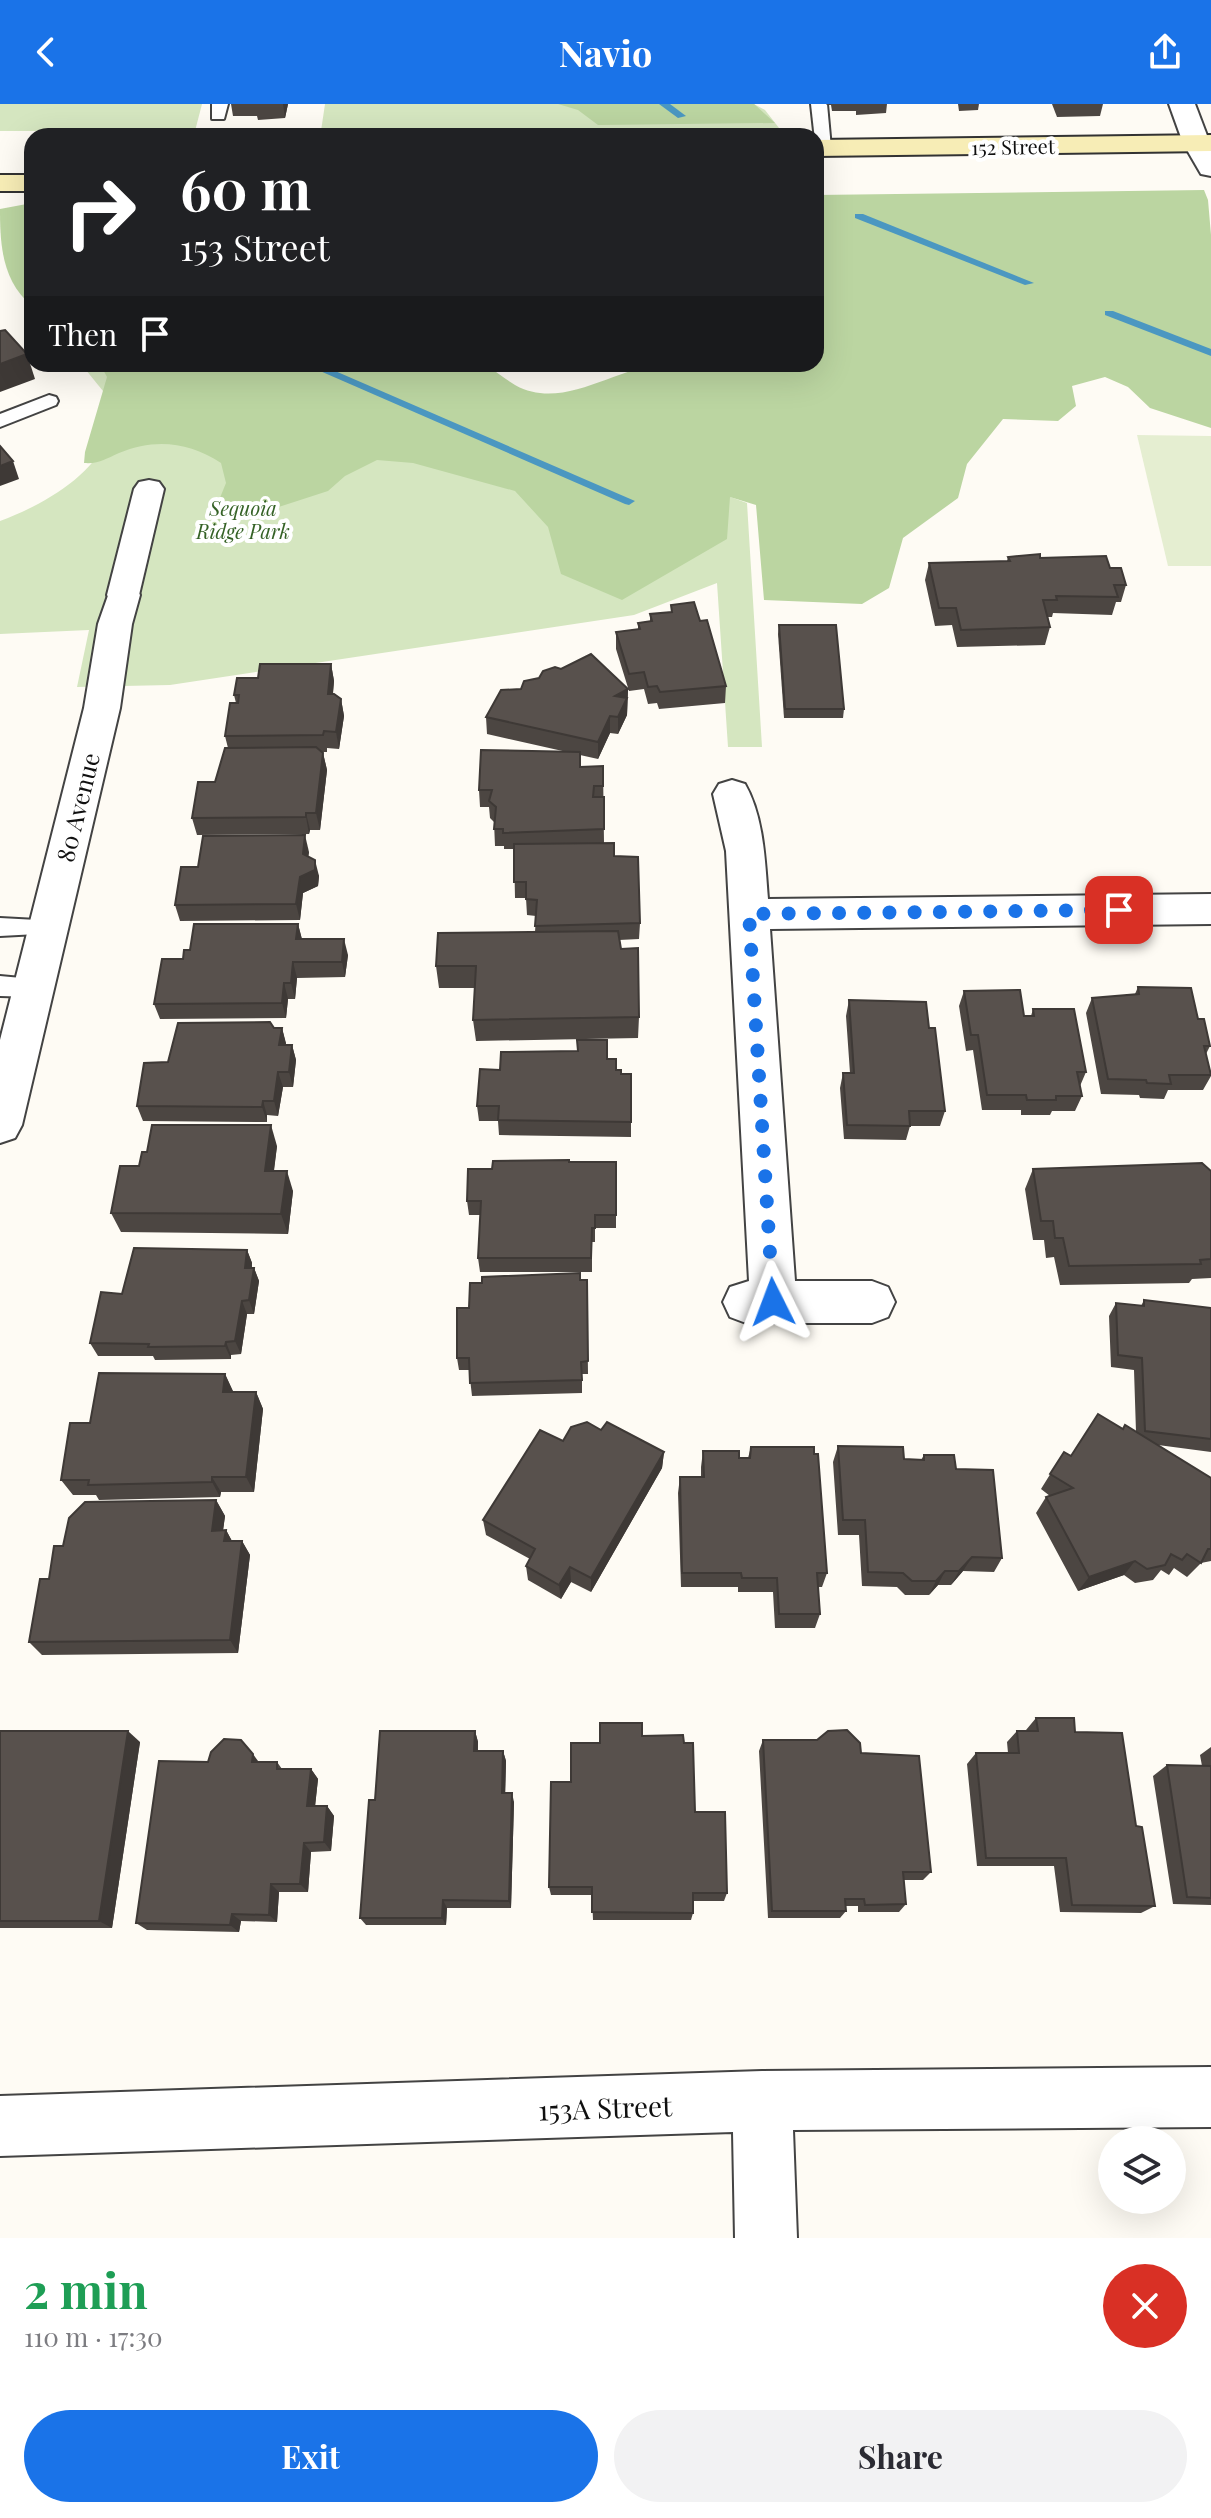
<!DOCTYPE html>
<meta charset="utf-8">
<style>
body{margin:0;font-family:"Playfair Display",serif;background:#f2f2f3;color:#2b2b33;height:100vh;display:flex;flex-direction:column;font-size:30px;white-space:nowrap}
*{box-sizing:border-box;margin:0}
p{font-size:26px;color:#7c7c81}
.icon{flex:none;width:44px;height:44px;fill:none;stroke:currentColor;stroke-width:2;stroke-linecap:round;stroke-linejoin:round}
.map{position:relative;height:2134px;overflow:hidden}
.side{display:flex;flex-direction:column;background:#fff;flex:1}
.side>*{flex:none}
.banner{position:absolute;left:24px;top:24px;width:800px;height:244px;border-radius:24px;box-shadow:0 8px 32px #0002;background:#202124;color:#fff;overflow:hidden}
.controls{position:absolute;left:1098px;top:2022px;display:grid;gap:16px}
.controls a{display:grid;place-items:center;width:88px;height:88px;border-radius:50%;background:#fff;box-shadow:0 8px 32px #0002;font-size:40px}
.pin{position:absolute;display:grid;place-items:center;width:68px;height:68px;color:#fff;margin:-34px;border-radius:16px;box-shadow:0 4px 12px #0006}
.me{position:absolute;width:88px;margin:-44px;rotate:357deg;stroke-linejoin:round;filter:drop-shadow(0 0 6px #0008)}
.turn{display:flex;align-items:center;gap:28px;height:168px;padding:0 24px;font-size:36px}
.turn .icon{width:104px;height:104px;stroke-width:2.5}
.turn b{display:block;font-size:56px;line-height:68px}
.then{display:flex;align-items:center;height:76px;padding:0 24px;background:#0003;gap:16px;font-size:30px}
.round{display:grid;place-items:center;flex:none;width:84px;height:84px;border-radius:42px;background:#f2f2f3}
.head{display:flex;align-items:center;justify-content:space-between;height:136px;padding:0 24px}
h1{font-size:48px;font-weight:700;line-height:60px;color:#1e9e55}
.primary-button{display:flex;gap:16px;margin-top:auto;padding:16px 24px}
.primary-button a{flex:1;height:92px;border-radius:48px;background:#1a73e8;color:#fff;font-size:32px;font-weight:700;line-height:92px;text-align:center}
.primary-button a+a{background:#f2f2f3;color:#2b2b33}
header{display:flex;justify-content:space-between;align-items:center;height:104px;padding:0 24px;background:#1a73e8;color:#fff;font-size:36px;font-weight:700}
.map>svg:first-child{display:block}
</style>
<header><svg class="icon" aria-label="back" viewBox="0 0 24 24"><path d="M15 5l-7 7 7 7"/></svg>Navio<svg class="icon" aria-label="share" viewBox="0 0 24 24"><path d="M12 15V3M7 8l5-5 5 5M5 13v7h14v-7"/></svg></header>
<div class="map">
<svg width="1211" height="2134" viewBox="0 0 1211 2134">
<rect width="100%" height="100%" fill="#fefbf4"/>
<g fill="#d5e6c0">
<polygon points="0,0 202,0 195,27 0,27"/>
<polygon points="325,0 754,0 765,6 779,24 321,27"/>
<path d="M81 260H365L747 399 762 643H728L717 479 634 511 170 581 77 583 89 526 0 530V417C40 402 90 375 108 334 112 325 113 313 116 303Z"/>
</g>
<g fill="#bbd5a1">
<polygon points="558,0 754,0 775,19 598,21 578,6"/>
<path d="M1204 86 1208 96 1211 131V324L1150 304 1128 283 1105 273 1072 282 1076 302 1058 317 1003 315 967 360 958 394 903 434 889 484 862 500 764 496 756 401 730 393 727 435 622 496 561 470 548 423 515 387 413 359 377 356 345 372 328 387 217 423 211 416 226 379 221 359C189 338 155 334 119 349 105 355 100 360 84 359L85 348 107 273 100 260H485C495 267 505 275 515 281 563 308 615 263 663 260 713 256 765 260 816 260V91Z"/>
<path d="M32 99V202C2 177 0 141 0 105Z"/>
</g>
<polygon fill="#e5eed1" points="1137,331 1211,332 1211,462 1168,462"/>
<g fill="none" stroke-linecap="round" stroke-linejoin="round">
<g fill="#4b97c1" fill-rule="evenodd">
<polygon points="659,0 670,0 686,12 678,14"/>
<polygon points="855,110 863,110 1034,179 1025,181 855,114"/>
<polygon points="1105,207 1113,207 1211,245 1211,252 1105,211"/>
<polygon points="304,260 319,260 635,397 629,401 625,400"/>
</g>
<g stroke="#434343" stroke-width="4">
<g id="service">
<polygon points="212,0 228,0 224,15 212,15"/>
<polygon points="811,0 827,0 831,44 829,47 816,45"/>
<polygon points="49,291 56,293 58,297 56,301 0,323 0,310"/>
<polygon points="0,814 56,817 60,823 56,829 0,832"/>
<polygon points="0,872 43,876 46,883 43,890 34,893 0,892"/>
</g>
</g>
<g stroke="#434343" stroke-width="4">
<polygon id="pedestrian" points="149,376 159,378 164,385 139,491 134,498 123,501 112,498 107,491 134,385 139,378"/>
</g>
<g stroke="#434343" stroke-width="4">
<g id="minor">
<polygon points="1169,0 1195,0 1211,42 1211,72 1201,70 1183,39"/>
<polygon points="123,480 135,483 140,491 132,520 120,604 22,1021 15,1034 0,1039 0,936 84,604 98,520 111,483"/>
<path d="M732 676 745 680C764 713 765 758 768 795L1211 790V820L770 825 795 1177H872L888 1183 895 1198 888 1213 872 1219H746L730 1213 723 1198 730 1183 749 1177 726 747 713 690 719 680Z"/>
<polygon points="1211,1963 1211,2023 793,2026 797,2134 735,2134 733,2028 0,2052 0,1992 762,1967"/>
</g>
</g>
<g stroke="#323232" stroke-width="4">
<g id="secondary">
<polygon points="1211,31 1211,47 816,52 816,36"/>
<rect x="0" y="71" width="32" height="16"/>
</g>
</g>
<use href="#service" fill="#fff" fill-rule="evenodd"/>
<use href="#pedestrian" fill="#fff" fill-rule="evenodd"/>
<use href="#minor" fill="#fff" fill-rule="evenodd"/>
<use href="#secondary" fill="#f7edb6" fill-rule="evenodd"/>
</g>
<g fill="#4c4642">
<polygon points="231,0 288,0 285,14 258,16 257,12 233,12"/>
<polygon points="826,0 887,0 886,9 856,11 856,7 832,7 831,1 827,1"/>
<polygon points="958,0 979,0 978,6 959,7"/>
<polygon points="1052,0 1103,0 1100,12 1057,13"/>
<polygon points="1008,453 1040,454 1110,464 1126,481 1121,498 1116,498 1112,511 1053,509 1052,513 1048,513 1050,523 1045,541 957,543 952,521 935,522 925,476 929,459 1007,457"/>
<polygon points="671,501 700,517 726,582 725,599 659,605 657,599 648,600 644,585 629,587 616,545 616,528 638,525 638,519 650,518 650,510 671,508"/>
<polygon points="779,521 844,605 843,614 784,614 778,530"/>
<polygon points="331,560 334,577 333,590 341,595 344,612 339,645 327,644 327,648 322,648 323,649 327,666 320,726 310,726 309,730 197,731 192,714 215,678 228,644 225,632 236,599 234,591 258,574"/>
<polygon points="628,585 627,611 618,630 610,629 598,655 580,651 580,663 603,662 604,739 614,752 640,819 639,835 619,836 639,913 638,934 476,937 473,916 475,884 439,884 436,862 535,828 536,812 527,811 526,794 515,794 514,745 504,745 504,742 495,742 494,718 490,714 489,703 480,703 479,686 567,648 487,630 486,613"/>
<polygon points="309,748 308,753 319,772 318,782 303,789 300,816 180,817 175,801 198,763"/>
<polygon points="298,820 302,835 348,851 345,873 297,874 295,895 288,895 286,914 160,915 154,900 190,846"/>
<polygon points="1138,883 1198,915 1210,942 1206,950 1211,972 1203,986 1168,986 1164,995 1140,994 1139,991 1101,990 1086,909 1092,894 1135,890"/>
<polygon points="964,887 1024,912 1031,912 1033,905 1086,968 1080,982 1082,992 1075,1007 1052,1007 1050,1011 1021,1011 1021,1006 982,1006 973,946 966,947 959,902"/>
<polygon points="849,896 929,924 945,1007 940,1022 910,1022 906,1036 844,1035 840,984 843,969 850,969 846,912"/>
<polygon points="274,924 282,924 286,941 292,941 296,956 293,983 283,983 278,1012 267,1011 267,1018 143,1017 137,1002 168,958"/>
<polygon points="607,955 621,970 631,1018 631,1033 499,1031 498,1017 479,1017 477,1002 500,966"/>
<polygon points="277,1042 274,1067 293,1087 288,1130 121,1128 111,1109 139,1062"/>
<polygon points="569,1058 616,1058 616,1124 595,1124 595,1138 592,1138 592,1168 480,1168 478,1154 480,1111 469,1111 467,1097 492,1065"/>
<polygon points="1033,1065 1211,1067 1211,1174 1192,1175 1189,1179 1060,1181 1054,1153 1046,1154 1044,1136 1033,1136 1025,1085"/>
<polygon points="247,1146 252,1159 252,1164 254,1164 259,1177 254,1210 247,1210 241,1250 231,1251 231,1255 155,1256 153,1252 98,1252 90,1239 122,1190"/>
<polygon points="580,1176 587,1190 588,1270 582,1270 582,1289 472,1292 469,1266 459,1266 457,1254 469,1204"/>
<polygon points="1144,1196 1211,1204 1211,1348 1158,1341 1211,1374 1211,1457 1201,1459 1187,1473 1174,1464 1169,1471 1161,1466 1153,1476 1135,1479 1124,1471 1078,1487 1036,1409 1046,1393 1050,1392 1041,1385 1064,1348 1071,1352 1123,1325 1136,1328 1134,1266 1111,1263 1109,1212 1116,1199 1141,1202"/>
<polygon points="225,1270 233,1288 256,1288 263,1305 254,1388 221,1388 220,1393 99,1396 96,1391 73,1391 61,1376 90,1319"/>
<polygon points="601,1326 664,1348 662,1364 591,1488 571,1478 561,1495 528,1476 526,1462 530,1455 486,1431 483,1416 563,1337"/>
<polygon points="838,1342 904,1355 921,1356 924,1351 956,1365 1002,1454 994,1468 963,1467 951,1481 938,1481 929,1491 905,1491 897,1483 862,1482 859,1431 838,1431 833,1358"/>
<polygon points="751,1343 827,1469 822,1483 818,1483 820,1510 815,1524 775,1524 773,1488 738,1488 738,1483 681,1483 678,1389 680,1373 701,1373 701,1363 703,1347 739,1354 748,1354"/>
<polygon points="216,1396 225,1412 223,1426 226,1426 232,1437 242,1437 250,1451 238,1549 42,1551 29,1538 63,1442"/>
<polygon points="1036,1614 1075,1628 1136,1722 1155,1802 1141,1809 1060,1808 1054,1762 977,1762 967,1660 976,1649 1008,1649 1007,1638 1017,1627 1027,1627 1026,1626"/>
<polygon points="0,1627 140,1638 112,1824 0,1824"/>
<polygon points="475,1627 478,1638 478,1647 503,1647 506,1657 505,1689 514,1698 511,1804 447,1804 446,1821 366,1821 360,1814 375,1696"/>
<polygon points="642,1632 684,1639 695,1708 727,1789 724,1797 693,1797 693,1809 691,1816 593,1816 592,1791 551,1791 549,1783 571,1678 600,1639"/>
<polygon points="763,1636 861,1649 931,1768 923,1776 904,1776 906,1800 899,1808 858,1808 858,1802 845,1802 846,1807 840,1814 768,1814 759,1647"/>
<polygon points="1211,1643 1211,1801 1173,1800 1153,1672 1167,1661 1202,1662 1200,1651"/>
<polygon points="259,1658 277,1658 282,1665 311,1665 318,1675 315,1702 327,1702 334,1712 331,1747 311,1748 308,1788 279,1788 277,1818 241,1817 239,1828 147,1826 136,1819"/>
</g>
<g fill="#3e3936">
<polygon points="283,0 288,0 285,14"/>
<polygon points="27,250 35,275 0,288 0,260"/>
<polygon points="13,357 19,375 0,382 0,362"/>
<polygon points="331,560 334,577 331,607 328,590"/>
<polygon points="628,585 627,611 618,630 618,613 615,592"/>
<polygon points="341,595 344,612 339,645 336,628"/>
<polygon points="610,612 610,629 598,655 598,638"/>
<polygon points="323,649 327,666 320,726 316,709"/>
<polygon points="306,709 310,726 309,730 306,713"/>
<polygon points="305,731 309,748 306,767 303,750"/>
<polygon points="315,756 319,772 318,782 303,789 300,816 296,800 300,773"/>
<polygon points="298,820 302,836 296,835"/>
<polygon points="344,835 348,851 345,873 342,858"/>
<polygon points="293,858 297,874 295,895 291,879"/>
<polygon points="284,879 288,895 286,914 282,899"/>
<polygon points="282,924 286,939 284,956 279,941"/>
<polygon points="292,941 296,956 293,983 289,968"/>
<polygon points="278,968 283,983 278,1012 274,997"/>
<polygon points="263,997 267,1011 267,1018 262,1003"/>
<polygon points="271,1021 277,1042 271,1087 265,1067"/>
<polygon points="287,1067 293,1087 288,1130 281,1110"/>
<polygon points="247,1146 252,1159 250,1177 245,1164"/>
<polygon points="254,1164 259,1177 254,1210 249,1196"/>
<polygon points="242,1197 247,1210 241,1250 235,1237"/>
<polygon points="226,1238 231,1251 231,1255 225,1242"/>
<polygon points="225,1270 233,1287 231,1305 223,1288"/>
<polygon points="256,1288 263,1305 254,1388 246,1373"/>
<polygon points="664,1348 662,1364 591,1488 591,1474"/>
<polygon points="212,1373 221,1388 220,1393 212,1378"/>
<polygon points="216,1396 225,1412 221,1442 212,1427"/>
<polygon points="226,1426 234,1441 224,1437"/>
<polygon points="242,1437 250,1451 238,1549 230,1536"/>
<polygon points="972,1453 963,1467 951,1481 959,1467"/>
<polygon points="1135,1457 1124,1471 1078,1487 1089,1473"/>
<polygon points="570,1463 571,1478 561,1495 559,1481"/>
<polygon points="945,1467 938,1481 929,1491 936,1477"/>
<polygon points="128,1627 140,1638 112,1824 99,1817"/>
<polygon points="475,1627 478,1638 477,1657 474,1647"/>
<polygon points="503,1647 506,1657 505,1698 502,1689"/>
<polygon points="253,1650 261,1661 252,1658"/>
<polygon points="311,1665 318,1675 314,1712 307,1702"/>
<polygon points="512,1689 514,1698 511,1804 509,1797"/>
<polygon points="327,1702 334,1712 331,1747 324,1738"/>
<polygon points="304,1739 311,1748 308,1788 300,1780"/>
<polygon points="271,1780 279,1788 277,1818 269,1811"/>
<polygon points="443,1796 447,1804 446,1821 442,1814"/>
<polygon points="232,1810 241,1817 239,1828 230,1821"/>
</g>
<g fill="#58514d" stroke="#3e3936" stroke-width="2">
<polygon points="5,226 27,250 0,260 0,227"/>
<polygon points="0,342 13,357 0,362"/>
<polygon points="1040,450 1040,454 1106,452 1110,464 1121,464 1126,481 1114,481 1118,493 1056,492 1057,496 1043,496 1050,523 961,526 956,504 939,504 929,459 1010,457 1008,453"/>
<polygon points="694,498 700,517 707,516 726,582 660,588 657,582 648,583 644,568 629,570 616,528 640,525 638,519 652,517 650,510 672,508 671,501"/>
<polygon points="779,521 836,521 844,605 785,605"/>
<polygon points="591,550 628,585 615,592 627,594 618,613 610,612 598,638 486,613 501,586 521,585 524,577 539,574 543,567 555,563 561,565"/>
<polygon points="260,560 331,560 328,590 334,590 341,595 336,628 324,627 323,631 225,632 230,599 238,599 239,591 234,591 237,574 258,574"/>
<polygon points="316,643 323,649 316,709 306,709 306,713 192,714 198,678 215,678 225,644"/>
<polygon points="481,646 580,648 580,663 603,662 603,682 594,682 593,693 604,693 604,725 503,729 503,725 494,725 496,703 489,697 492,686 479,686"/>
<polygon points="305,731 303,750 315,756 315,766 300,773 296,800 175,801 181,763 198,763 203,732"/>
<polygon points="614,739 614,752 638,753 640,819 535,822 537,796 526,795 526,778 514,778 514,740"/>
<polygon points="194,820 298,820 296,835 344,835 342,858 293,858 291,879 284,879 282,899 154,900 162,855 183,855 184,846 190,846"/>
<polygon points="618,827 621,845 638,844 639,913 473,916 476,862 436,862 438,829"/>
<polygon points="1138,883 1191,884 1198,915 1204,915 1210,942 1204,942 1211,971 1169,971 1171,980 1147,979 1146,976 1108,975 1092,894 1139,890"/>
<polygon points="1020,886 1024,912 1034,912 1033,905 1074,905 1086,968 1077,968 1082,992 1056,992 1056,996 1027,996 1026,991 987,991 978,931 971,931 964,887"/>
<polygon points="849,896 926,898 929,924 935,924 945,1007 909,1007 910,1022 847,1021 843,969 854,969"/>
<polygon points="270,918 274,924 282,924 279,941 292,941 289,968 278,968 274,997 263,997 262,1003 137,1002 144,959 168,958 178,919"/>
<polygon points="577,936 607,936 607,955 616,955 616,966 621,966 621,970 631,970 631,1018 498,1016 499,1002 477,1002 480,965 500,966 501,948 578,947"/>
<polygon points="152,1021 271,1021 265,1067 287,1067 281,1110 111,1109 120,1062 139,1062 142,1048 147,1048"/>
<polygon points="569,1056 569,1058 616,1058 616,1111 595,1111 595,1124 592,1124 591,1154 478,1154 481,1097 467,1097 468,1065 492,1065 493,1057"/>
<polygon points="1202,1059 1211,1067 1211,1155 1200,1156 1201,1160 1069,1162 1063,1134 1055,1134 1053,1117 1041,1117 1033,1065"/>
<polygon points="134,1144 247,1146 245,1164 254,1164 249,1196 242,1197 235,1237 226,1238 225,1242 148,1243 149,1240 90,1239 101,1188 122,1190"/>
<polygon points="580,1169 580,1176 587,1176 588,1257 581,1258 582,1276 470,1279 469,1254 457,1254 457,1204 469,1204 470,1179 482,1179 482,1173"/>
<polygon points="1144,1196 1211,1204 1211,1335 1145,1327 1142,1254 1118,1251 1116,1199 1144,1202"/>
<polygon points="99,1269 225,1270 223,1288 256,1288 246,1373 212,1373 212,1378 88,1381 89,1376 61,1376 70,1319 90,1319"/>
<polygon points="1098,1310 1123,1325 1125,1321 1211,1374 1211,1445 1208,1445 1201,1459 1187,1450 1182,1456 1171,1450 1165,1461 1147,1465 1135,1457 1089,1473 1046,1393 1073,1384 1050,1370 1064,1348 1071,1352"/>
<polygon points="587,1318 601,1326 607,1318 664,1348 591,1474 570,1463 559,1481 526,1462 535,1445 483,1416 540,1326 563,1337 571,1323"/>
<polygon points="838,1342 903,1343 904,1355 924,1356 924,1351 954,1351 956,1365 993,1366 1002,1454 972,1453 959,1467 945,1467 936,1477 912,1477 903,1469 868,1468 865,1416 843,1416"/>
<polygon points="751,1343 814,1343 814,1350 818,1350 827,1469 817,1469 820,1510 779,1510 777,1474 742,1474 741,1469 682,1469 680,1373 704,1373 703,1347 739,1347 739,1354 750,1354"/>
<polygon points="216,1396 212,1427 226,1426 224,1437 242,1437 230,1536 29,1538 40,1475 49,1475 54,1442 63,1442 69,1414 85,1398"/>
<polygon points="1036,1614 1074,1614 1075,1628 1122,1629 1136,1722 1142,1723 1155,1802 1072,1801 1066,1754 986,1754 976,1649 1019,1649 1017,1627 1038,1627"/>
<polygon points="600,1619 642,1619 642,1632 683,1631 684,1639 693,1639 695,1708 725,1708 727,1789 693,1789 693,1809 592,1808 592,1783 549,1783 551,1678 571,1678 571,1639 600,1639"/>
<polygon points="847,1626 860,1639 861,1649 919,1652 931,1768 903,1768 906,1800 865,1801 864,1795 845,1795 846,1807 772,1807 763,1636 817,1636 828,1627"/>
<polygon points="0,1627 128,1627 99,1817 0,1817"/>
<polygon points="380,1627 475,1627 474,1647 503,1647 502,1689 512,1689 509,1797 443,1796 442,1814 360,1814 369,1696 375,1696"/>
<polygon points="224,1635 241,1636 253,1650 252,1658 277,1658 277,1665 311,1665 307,1702 327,1702 324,1738 304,1739 300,1780 271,1780 269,1811 232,1810 230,1821 136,1819 159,1657 208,1658 211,1648"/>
<polygon points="1167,1661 1211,1662 1211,1794 1187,1793"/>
</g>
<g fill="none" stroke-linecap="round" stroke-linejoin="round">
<polyline stroke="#1a73e8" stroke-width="14" stroke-dasharray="0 25.2" points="773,1198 749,810 1119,806"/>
</g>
<g text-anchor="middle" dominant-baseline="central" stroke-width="8" stroke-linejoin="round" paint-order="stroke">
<g font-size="20" fill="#101010" stroke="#fff">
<text transform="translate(1013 42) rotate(-1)">152 Street</text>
</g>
<g font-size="20" font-style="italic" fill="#356226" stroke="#fff">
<text x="243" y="403">Sequoia<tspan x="243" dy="23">Ridge Park</tspan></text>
</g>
<g font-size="24" fill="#101010" stroke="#fff">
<text transform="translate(77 703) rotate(-76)">80 Avenue</text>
</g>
<g font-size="28" fill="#101010" stroke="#fff">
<text transform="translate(605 2003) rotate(-2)">153A Street</text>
</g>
</g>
</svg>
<div class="controls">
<a><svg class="icon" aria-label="layers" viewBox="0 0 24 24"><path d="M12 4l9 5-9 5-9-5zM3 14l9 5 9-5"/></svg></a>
</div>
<div class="pin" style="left:1119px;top:806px;background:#d93025"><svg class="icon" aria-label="arrive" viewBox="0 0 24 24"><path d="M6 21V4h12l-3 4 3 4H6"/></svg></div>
<svg class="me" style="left:773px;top:1198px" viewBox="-20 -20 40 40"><path d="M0-17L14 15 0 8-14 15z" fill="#1a73e8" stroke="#fff" stroke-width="4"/></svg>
<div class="banner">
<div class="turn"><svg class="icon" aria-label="right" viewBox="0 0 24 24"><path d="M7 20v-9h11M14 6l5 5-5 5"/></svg><div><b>60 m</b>153 Street</div></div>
<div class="then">Then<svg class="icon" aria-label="arrive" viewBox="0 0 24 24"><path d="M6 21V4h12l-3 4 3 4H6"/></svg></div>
</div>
</div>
<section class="side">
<div class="head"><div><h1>2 min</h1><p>110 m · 17:30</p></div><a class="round" style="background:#d93025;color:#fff"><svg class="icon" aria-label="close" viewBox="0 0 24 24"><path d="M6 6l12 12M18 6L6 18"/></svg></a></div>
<div class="primary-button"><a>Exit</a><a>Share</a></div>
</section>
